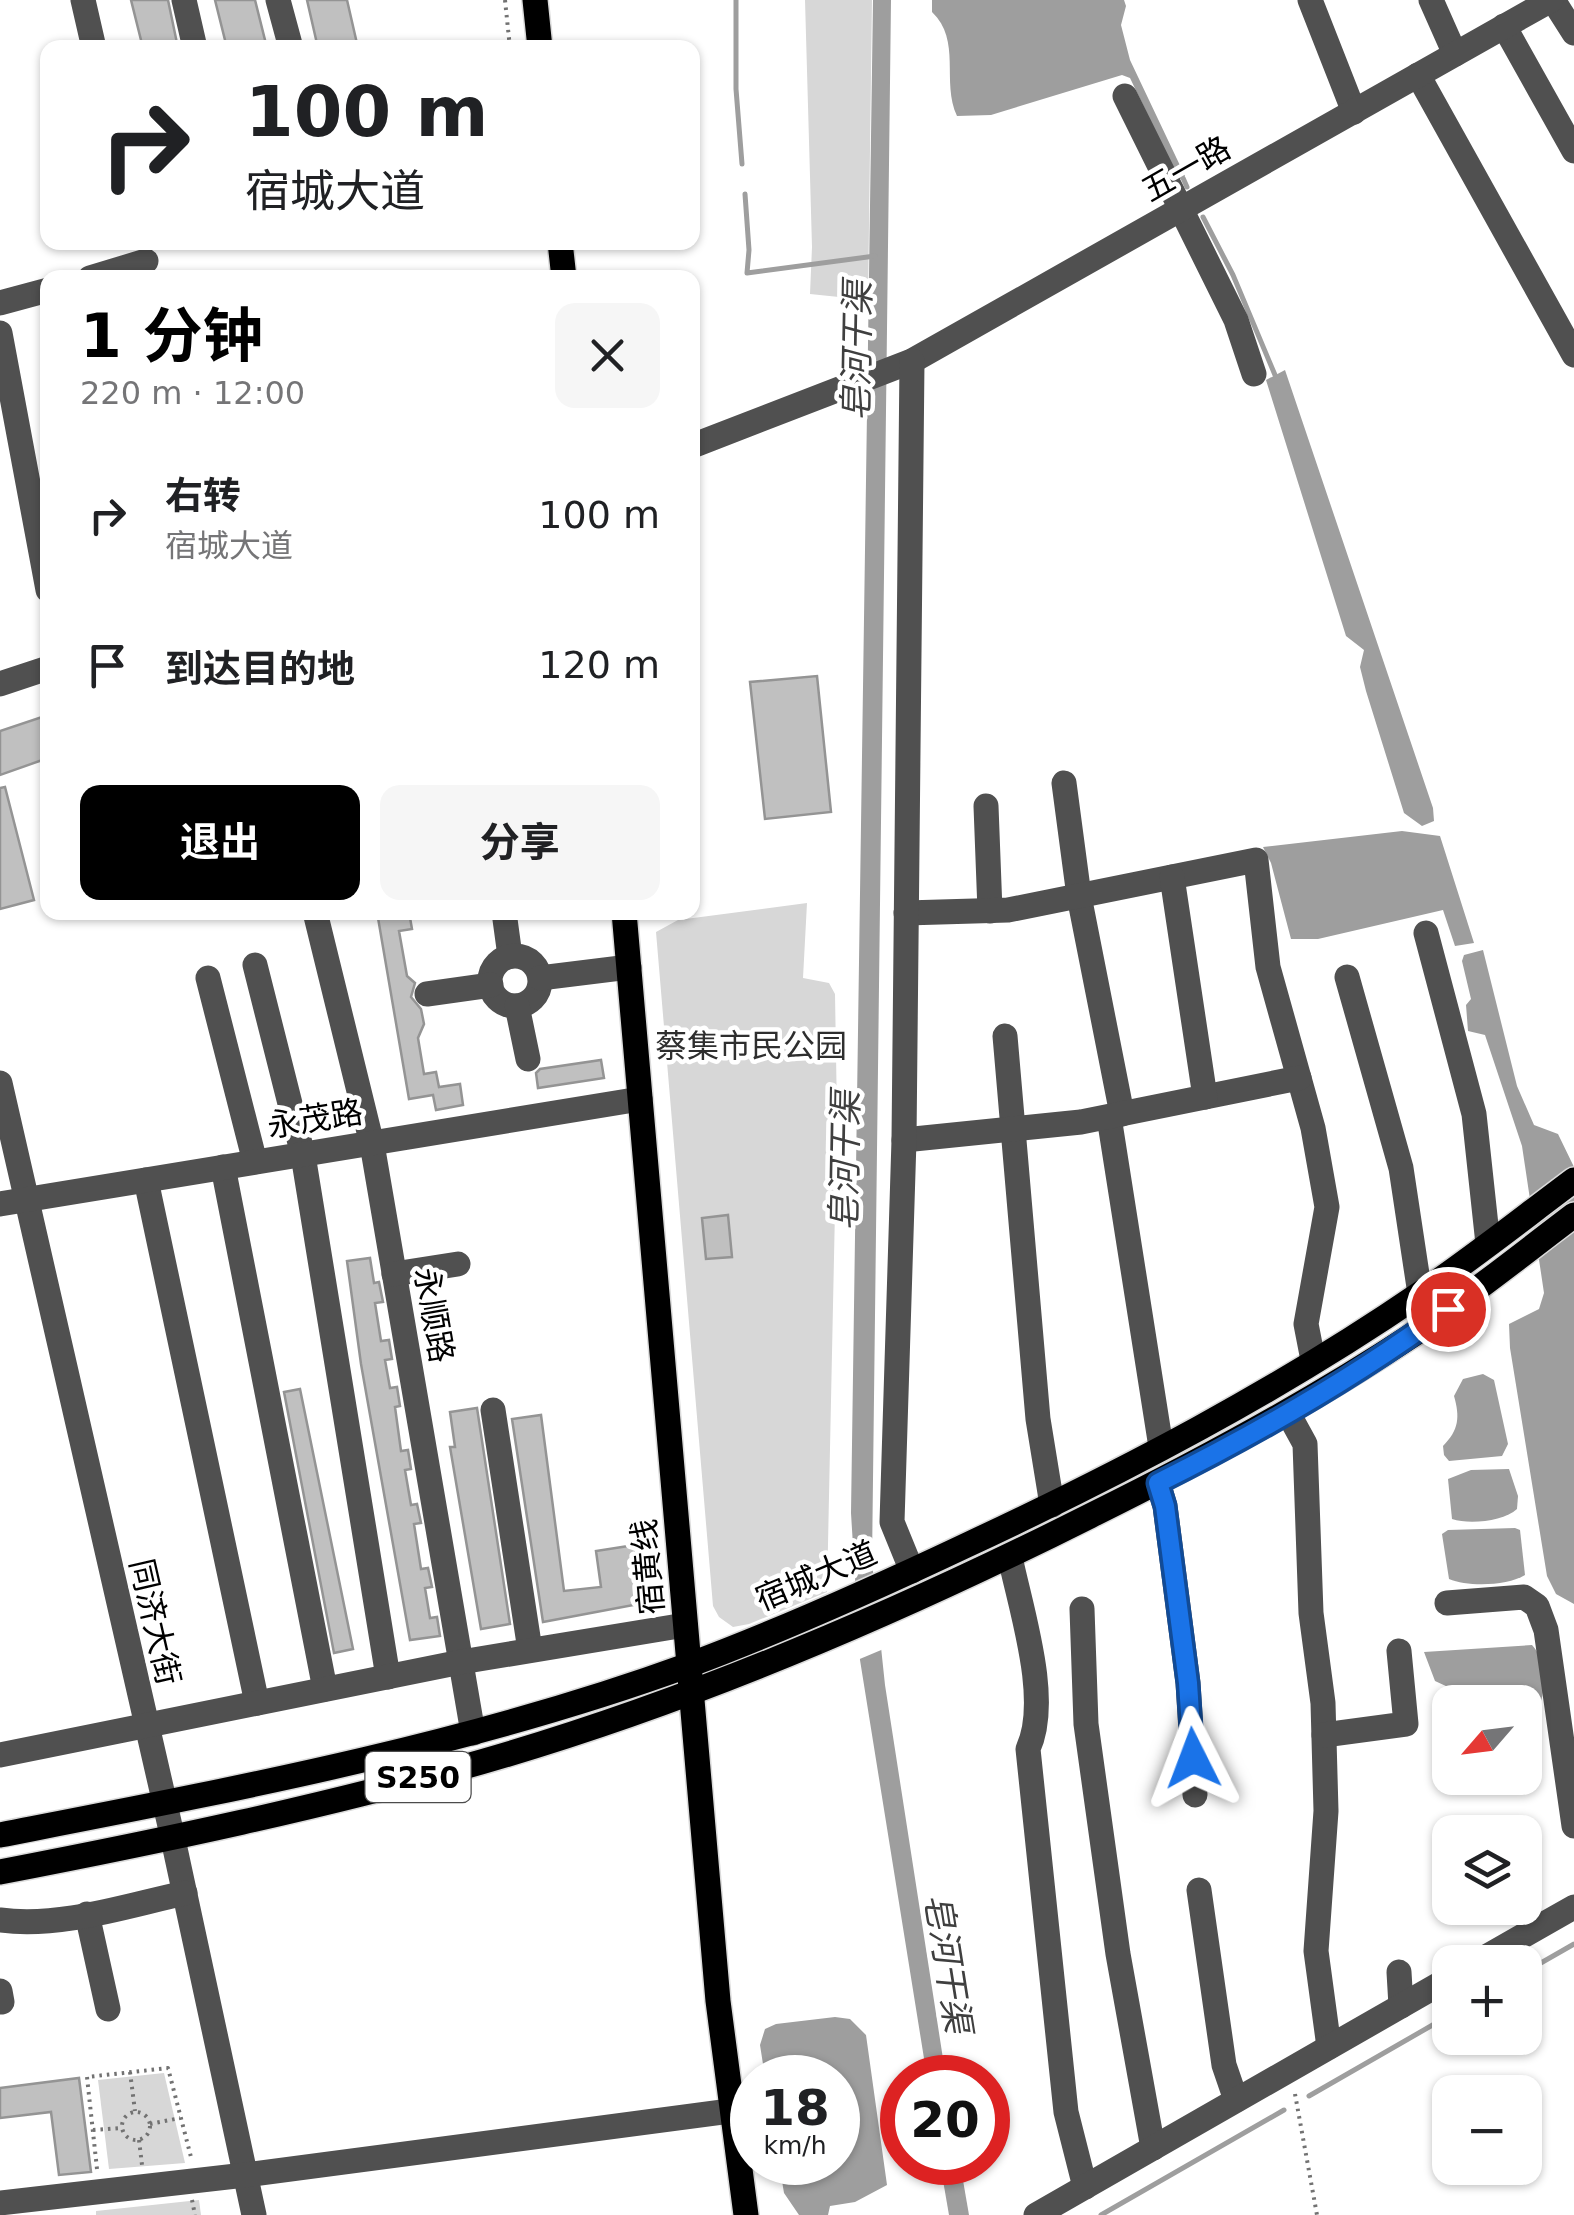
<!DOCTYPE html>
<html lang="zh">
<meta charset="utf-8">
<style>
body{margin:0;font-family:"DejaVu Sans","Noto Sans SC",sans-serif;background:#f6f6f6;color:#202124;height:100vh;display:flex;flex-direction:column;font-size:38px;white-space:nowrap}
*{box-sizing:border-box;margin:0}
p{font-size:32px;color:#757577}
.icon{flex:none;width:55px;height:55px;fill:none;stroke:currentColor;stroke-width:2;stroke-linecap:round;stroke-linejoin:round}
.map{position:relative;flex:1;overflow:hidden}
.details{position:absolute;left:40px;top:270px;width:660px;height:650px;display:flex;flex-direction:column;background:#fff;border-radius:20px;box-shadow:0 2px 8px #0004}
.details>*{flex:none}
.banner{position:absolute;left:40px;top:40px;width:660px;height:210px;border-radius:20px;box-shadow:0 2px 8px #0004;background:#fff;color:#202124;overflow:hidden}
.needle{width:65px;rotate:242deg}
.controls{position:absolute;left:1432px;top:1685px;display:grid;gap:20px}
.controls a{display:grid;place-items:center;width:110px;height:110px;border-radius:20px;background:#fff;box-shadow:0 2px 8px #0004;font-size:50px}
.speed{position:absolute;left:730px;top:2055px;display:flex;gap:20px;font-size:50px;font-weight:700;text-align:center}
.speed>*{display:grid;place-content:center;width:130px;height:130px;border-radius:50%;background:#fff;box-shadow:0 2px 8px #0004;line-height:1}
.speed small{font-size:25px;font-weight:400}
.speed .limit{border:15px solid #d22;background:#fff;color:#111}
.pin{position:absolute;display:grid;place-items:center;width:85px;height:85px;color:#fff;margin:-42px;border:5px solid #fff;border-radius:50%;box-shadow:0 2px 10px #0007}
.me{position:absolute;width:110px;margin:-55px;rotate:357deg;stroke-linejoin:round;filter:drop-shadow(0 0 8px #0008)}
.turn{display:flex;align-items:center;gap:35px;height:210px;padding:0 40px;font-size:45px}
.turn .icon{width:130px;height:130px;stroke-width:2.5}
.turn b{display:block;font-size:70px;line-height:85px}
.round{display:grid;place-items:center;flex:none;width:105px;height:105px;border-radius:20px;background:#f6f6f6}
.headline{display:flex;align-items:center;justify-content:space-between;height:170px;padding:0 40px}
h1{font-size:60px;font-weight:700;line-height:75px;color:#000}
.primary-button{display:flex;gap:20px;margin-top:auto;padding:20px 40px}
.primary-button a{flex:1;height:115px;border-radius:20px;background:#000;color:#fff;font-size:40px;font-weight:700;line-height:115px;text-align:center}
.primary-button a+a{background:#f6f6f6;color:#202124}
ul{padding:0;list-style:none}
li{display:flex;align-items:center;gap:30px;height:150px;padding:0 40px}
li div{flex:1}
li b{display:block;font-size:38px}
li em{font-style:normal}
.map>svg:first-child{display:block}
</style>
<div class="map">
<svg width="1574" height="2215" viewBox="0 0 1574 2215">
<rect width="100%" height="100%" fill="#fff"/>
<g fill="#d7d7d7">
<polygon points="805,0 872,0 868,300 810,294 812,247"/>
<polygon points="807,903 803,978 829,983 835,994 837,1114 827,1592 749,1624 733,1627 719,1617 713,1606 656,932 678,920"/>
<polygon points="164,2073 185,2163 109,2169 98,2080"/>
<polygon points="199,2200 201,2215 96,2215 96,2211"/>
</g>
<g fill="#9e9e9e">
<polygon points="873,0 891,0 872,1562 885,1685 946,2078 927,2077 860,1660 851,1513"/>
<path d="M932 0H1124L1126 6 1121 25 1130 60 1185 176 1179 180 1130 78 1122 75 991 115 957 116C941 81 962 41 932 12Z"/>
<polygon points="1285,370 1433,808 1434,821 1422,826 1404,813 1366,691 1360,667 1364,650 1346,636 1266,380"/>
<polygon points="1402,831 1440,836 1474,943 1455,946 1443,910 1318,939 1291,939 1271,863 1263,847"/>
<polygon points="1483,950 1517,1086 1534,1125 1558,1134 1574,1167 1574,1604 1556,1594 1547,1576 1510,1348 1509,1324 1539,1309 1544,1293 1522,1146 1485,1035 1468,1031 1466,1005 1471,999 1462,961 1464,955"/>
<path d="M1483 1374 1494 1380 1508 1444 1502 1456 1449 1461 1444 1455 1443 1446C1459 1430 1460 1417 1454 1396L1463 1379Z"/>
<path d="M1509 1469 1518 1496 1517 1509C1504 1521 1470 1525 1452 1519L1448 1479 1471 1470Z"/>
<path d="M1515 1528 1520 1530 1525 1575C1507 1586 1468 1587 1449 1579L1442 1534 1448 1530Z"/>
<path d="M1532 1645C1545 1658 1546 1685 1541 1701L1525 1705V1702H1455L1448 1687 1435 1681 1424 1652Z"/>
<polygon points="835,2017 850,2019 866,2035 887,2185 855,2202 830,2206 828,2215 799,2215 784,2193 779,2163 838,2162 838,2078 765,2077 760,2045 765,2029 776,2024"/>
<polygon points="940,2163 960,2163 969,2215 949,2215"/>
</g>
<polygon fill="#fff" points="879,1575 886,1648 855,1661 850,1587"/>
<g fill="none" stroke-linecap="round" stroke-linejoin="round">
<g stroke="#9e9e9e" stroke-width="5">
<polyline points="736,0 736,89 742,164"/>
<polyline points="1183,178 1187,187"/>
<polyline points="745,194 749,250 747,273 875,256"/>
<polyline points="1203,217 1233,275 1275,375"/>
<polyline points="1525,1972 1574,1944"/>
<polyline points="1309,2096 1450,2015"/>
<polyline points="1101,2215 1284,2110"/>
</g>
</g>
<g fill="#c0c0c0" stroke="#949494" stroke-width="2.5">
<polygon points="131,0 168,0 178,48 143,48"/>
<polygon points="215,0 255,0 267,48 227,48"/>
<polygon points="307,0 347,0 358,48 318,48"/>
<polygon points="817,676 831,812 765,819 750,682"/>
<polygon points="48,715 48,758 0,775 0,731"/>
<polygon points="5,787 34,900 0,909 0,788"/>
<polygon points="377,912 409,912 412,929 399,931 407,976 415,983 411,997 421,1009 424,1024 418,1038 424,1074 436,1072 439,1087 460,1084 463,1105 436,1110 433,1095 409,1099"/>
<polygon points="601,1060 604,1078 538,1088 536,1073 540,1069"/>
<polygon points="728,1215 732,1257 706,1259 702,1218"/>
<polygon points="370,1258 374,1283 379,1282 383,1302 375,1303 381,1341 389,1340 392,1359 385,1360 390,1388 397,1387 400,1406 395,1407 401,1451 408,1450 411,1469 405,1470 411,1505 417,1504 421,1523 414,1524 421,1569 428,1568 432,1587 425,1588 430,1618 437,1617 440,1636 410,1640 361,1364 347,1261"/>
<polygon points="300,1389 353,1649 334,1653 284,1392"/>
<polygon points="477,1408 510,1624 481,1629 450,1447 455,1447 450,1412"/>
<polygon points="541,1415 564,1591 601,1587 596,1551 635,1545 644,1603 543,1622 512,1419"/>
<polygon points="79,2078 91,2172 59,2175 51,2112 0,2118 0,2088"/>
</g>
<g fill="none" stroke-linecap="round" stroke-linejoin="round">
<g stroke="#dbdbdb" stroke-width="28">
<g id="major">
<polyline points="535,0 540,48"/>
<polyline points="560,242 564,278"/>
<polyline points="624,912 718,2001 746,2215"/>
<path d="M0 1835C231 1790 467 1746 689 1665 783 1630 876 1588 967 1545 1123 1472 1278 1391 1421 1293 1473 1258 1523 1218 1574 1180"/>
<path d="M0 1872C161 1841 323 1807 481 1762 691 1702 895 1614 1090 1516 1201 1461 1311 1402 1414 1334 1469 1297 1521 1255 1574 1215"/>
</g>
</g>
<g stroke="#727272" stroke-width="4" stroke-dasharray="2.5 5" stroke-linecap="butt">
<polyline points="505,0 510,48"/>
<polyline points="130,2072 135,2111"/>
<polyline points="1295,2094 1317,2215"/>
<circle cx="136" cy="2126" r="14"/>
<polyline points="150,2124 180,2118"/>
<polyline points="93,2130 121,2128"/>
<polyline points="139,2140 142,2165"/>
<polyline points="97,2169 87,2077 168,2068 192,2161"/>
<polyline points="192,2200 195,2215"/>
</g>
<g stroke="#505050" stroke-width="25">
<polyline points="83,0 94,48"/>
<polyline points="184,0 195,48"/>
<polyline points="278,0 291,48"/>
<polyline points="1310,0 1354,112"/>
<polyline points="1431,0 1455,54"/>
<polyline points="1553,0 1574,33"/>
<polyline points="1504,26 1574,151"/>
<polyline points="1418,75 1574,355"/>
<polyline points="1125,96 1236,320 1254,374"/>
<polyline points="90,278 146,261"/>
<polyline points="0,303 48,290"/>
<polyline points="0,333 48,590"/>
<polyline points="692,446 912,361 1551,0"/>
<polyline points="0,684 48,668"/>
<polyline points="1064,783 1079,896 1122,1114"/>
<polyline points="986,806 990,911"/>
<polyline points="315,912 372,1144 473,1733"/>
<polyline points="504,912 510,956"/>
<polyline points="906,913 1008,910 1256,860 1268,967 1313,1128 1327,1207 1306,1324 1313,1360"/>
<polyline points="1426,933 1474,1114 1488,1244"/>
<circle cx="515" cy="981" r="25"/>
<polyline points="255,965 303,1155 388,1677"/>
<polyline points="1347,977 1401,1168 1420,1294"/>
<polyline points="208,978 255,1162"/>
<polyline points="540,978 629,967"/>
<polyline points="427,994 491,985"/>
<polyline points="517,1006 528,1059"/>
<polyline points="1005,1036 1038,1419 1052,1505"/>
<polyline points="0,1083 173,1839 254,2215"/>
<polyline points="1205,1097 1299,1078"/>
<polyline points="1109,1117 1161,1447"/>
<polyline points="904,1140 1081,1122 1205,1097 1172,877"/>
<polyline points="223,1167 325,1689"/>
<polyline points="146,1180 257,1703"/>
<polyline points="0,1204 640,1099"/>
<polyline points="394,1274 458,1264"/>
<polyline points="493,1410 530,1650"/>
<polyline points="1288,1413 1305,1444 1311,1613 1323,1703 1326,1811 1316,1951 1329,2047"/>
<polyline points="1158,1483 1165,1506 1188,1683 1195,1795"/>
<path d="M1010 1557C1021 1610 1051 1700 1028 1749L1066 2112 1085 2187"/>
<polyline points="912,1571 892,1522 904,1140 912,361"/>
<polyline points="1447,1603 1524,1597 1537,1606 1546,1630 1574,1826"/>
<polyline points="1082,1609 1086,1724 1118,1954 1153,2148"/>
<polyline points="1324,1735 1406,1724 1399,1651"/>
<polyline points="0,1755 461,1662 685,1625"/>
<polyline points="1199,1890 1224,2065 1236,2100"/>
<polyline points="87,1914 108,2009"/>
<path d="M0 1920C61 1928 125 1906 185 1893"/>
<polyline points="1477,1962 1574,1907"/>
<polyline points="1399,1972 1401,2006"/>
<polyline points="0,1991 2,2002"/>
<polyline points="0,2203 245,2175 730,2111"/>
<polyline points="1036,2215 1450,1978"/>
</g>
<use href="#major" stroke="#000" stroke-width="25"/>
</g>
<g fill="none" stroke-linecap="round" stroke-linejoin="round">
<g stroke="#114b97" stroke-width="25">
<path id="route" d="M1193 1758 1188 1683 1165 1506 1158 1483C1258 1433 1358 1376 1448 1309"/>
</g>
<use href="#route" stroke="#1a73e8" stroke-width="18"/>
</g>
<g text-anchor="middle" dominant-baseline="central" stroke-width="9" stroke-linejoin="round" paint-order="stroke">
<rect fill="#fff" stroke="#4c4c4c" stroke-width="2.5" x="365.5" y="1752" width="105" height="50" rx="8"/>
<g font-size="30" font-weight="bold" fill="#000">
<text x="418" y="1777">S250</text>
</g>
<g font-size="32" fill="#000" stroke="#fff">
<text transform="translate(1186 169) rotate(-30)">五一路</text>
<text transform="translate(315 1119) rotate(-9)">永茂路</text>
<text transform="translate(434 1315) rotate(80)">永顺路</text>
<text transform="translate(648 1567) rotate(-95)">宿黄线</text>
<text transform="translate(816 1576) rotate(-23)">宿城大道</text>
<text transform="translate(155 1622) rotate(77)">同济大街</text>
</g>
<g font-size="32" fill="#2e2e2e" stroke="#fff">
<text x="751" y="1046">蔡集市民公园</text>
</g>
<g font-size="35" font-style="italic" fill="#3f3f3f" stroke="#fff">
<text transform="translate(857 351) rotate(-89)">皂河干渠</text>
<text transform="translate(845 1161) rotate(-89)">皂河干渠</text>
<text transform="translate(948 1963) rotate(81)">皂河干渠</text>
</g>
</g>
</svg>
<div class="controls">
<a><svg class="needle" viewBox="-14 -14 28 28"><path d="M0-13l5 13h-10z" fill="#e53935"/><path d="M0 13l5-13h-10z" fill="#757577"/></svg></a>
<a><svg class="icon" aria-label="layers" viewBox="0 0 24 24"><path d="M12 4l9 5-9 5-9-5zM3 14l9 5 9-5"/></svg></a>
<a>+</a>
<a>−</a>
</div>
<div class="speed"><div>18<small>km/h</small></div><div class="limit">20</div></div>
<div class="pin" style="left:1448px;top:1309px;background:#d93025"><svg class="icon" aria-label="arrive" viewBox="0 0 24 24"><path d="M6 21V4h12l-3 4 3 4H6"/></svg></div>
<svg class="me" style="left:1193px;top:1758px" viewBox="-20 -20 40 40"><path d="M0-17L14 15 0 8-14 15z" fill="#1a73e8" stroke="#fff" stroke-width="4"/></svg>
<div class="banner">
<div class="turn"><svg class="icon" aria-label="right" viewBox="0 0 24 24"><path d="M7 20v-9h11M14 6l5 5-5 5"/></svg><div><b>100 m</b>宿城大道</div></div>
</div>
<section class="details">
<div class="headline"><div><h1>1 分钟</h1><p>220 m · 12:00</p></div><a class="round"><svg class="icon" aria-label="close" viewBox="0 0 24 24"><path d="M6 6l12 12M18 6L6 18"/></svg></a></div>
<ul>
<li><svg class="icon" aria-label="right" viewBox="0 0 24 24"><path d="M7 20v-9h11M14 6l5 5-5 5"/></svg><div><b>右转</b><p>宿城大道</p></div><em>100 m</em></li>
<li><svg class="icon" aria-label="arrive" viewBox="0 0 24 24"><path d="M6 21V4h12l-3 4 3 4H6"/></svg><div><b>到达目的地</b></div><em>120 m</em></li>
</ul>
<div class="primary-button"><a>退出</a><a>分享</a></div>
</section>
</div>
